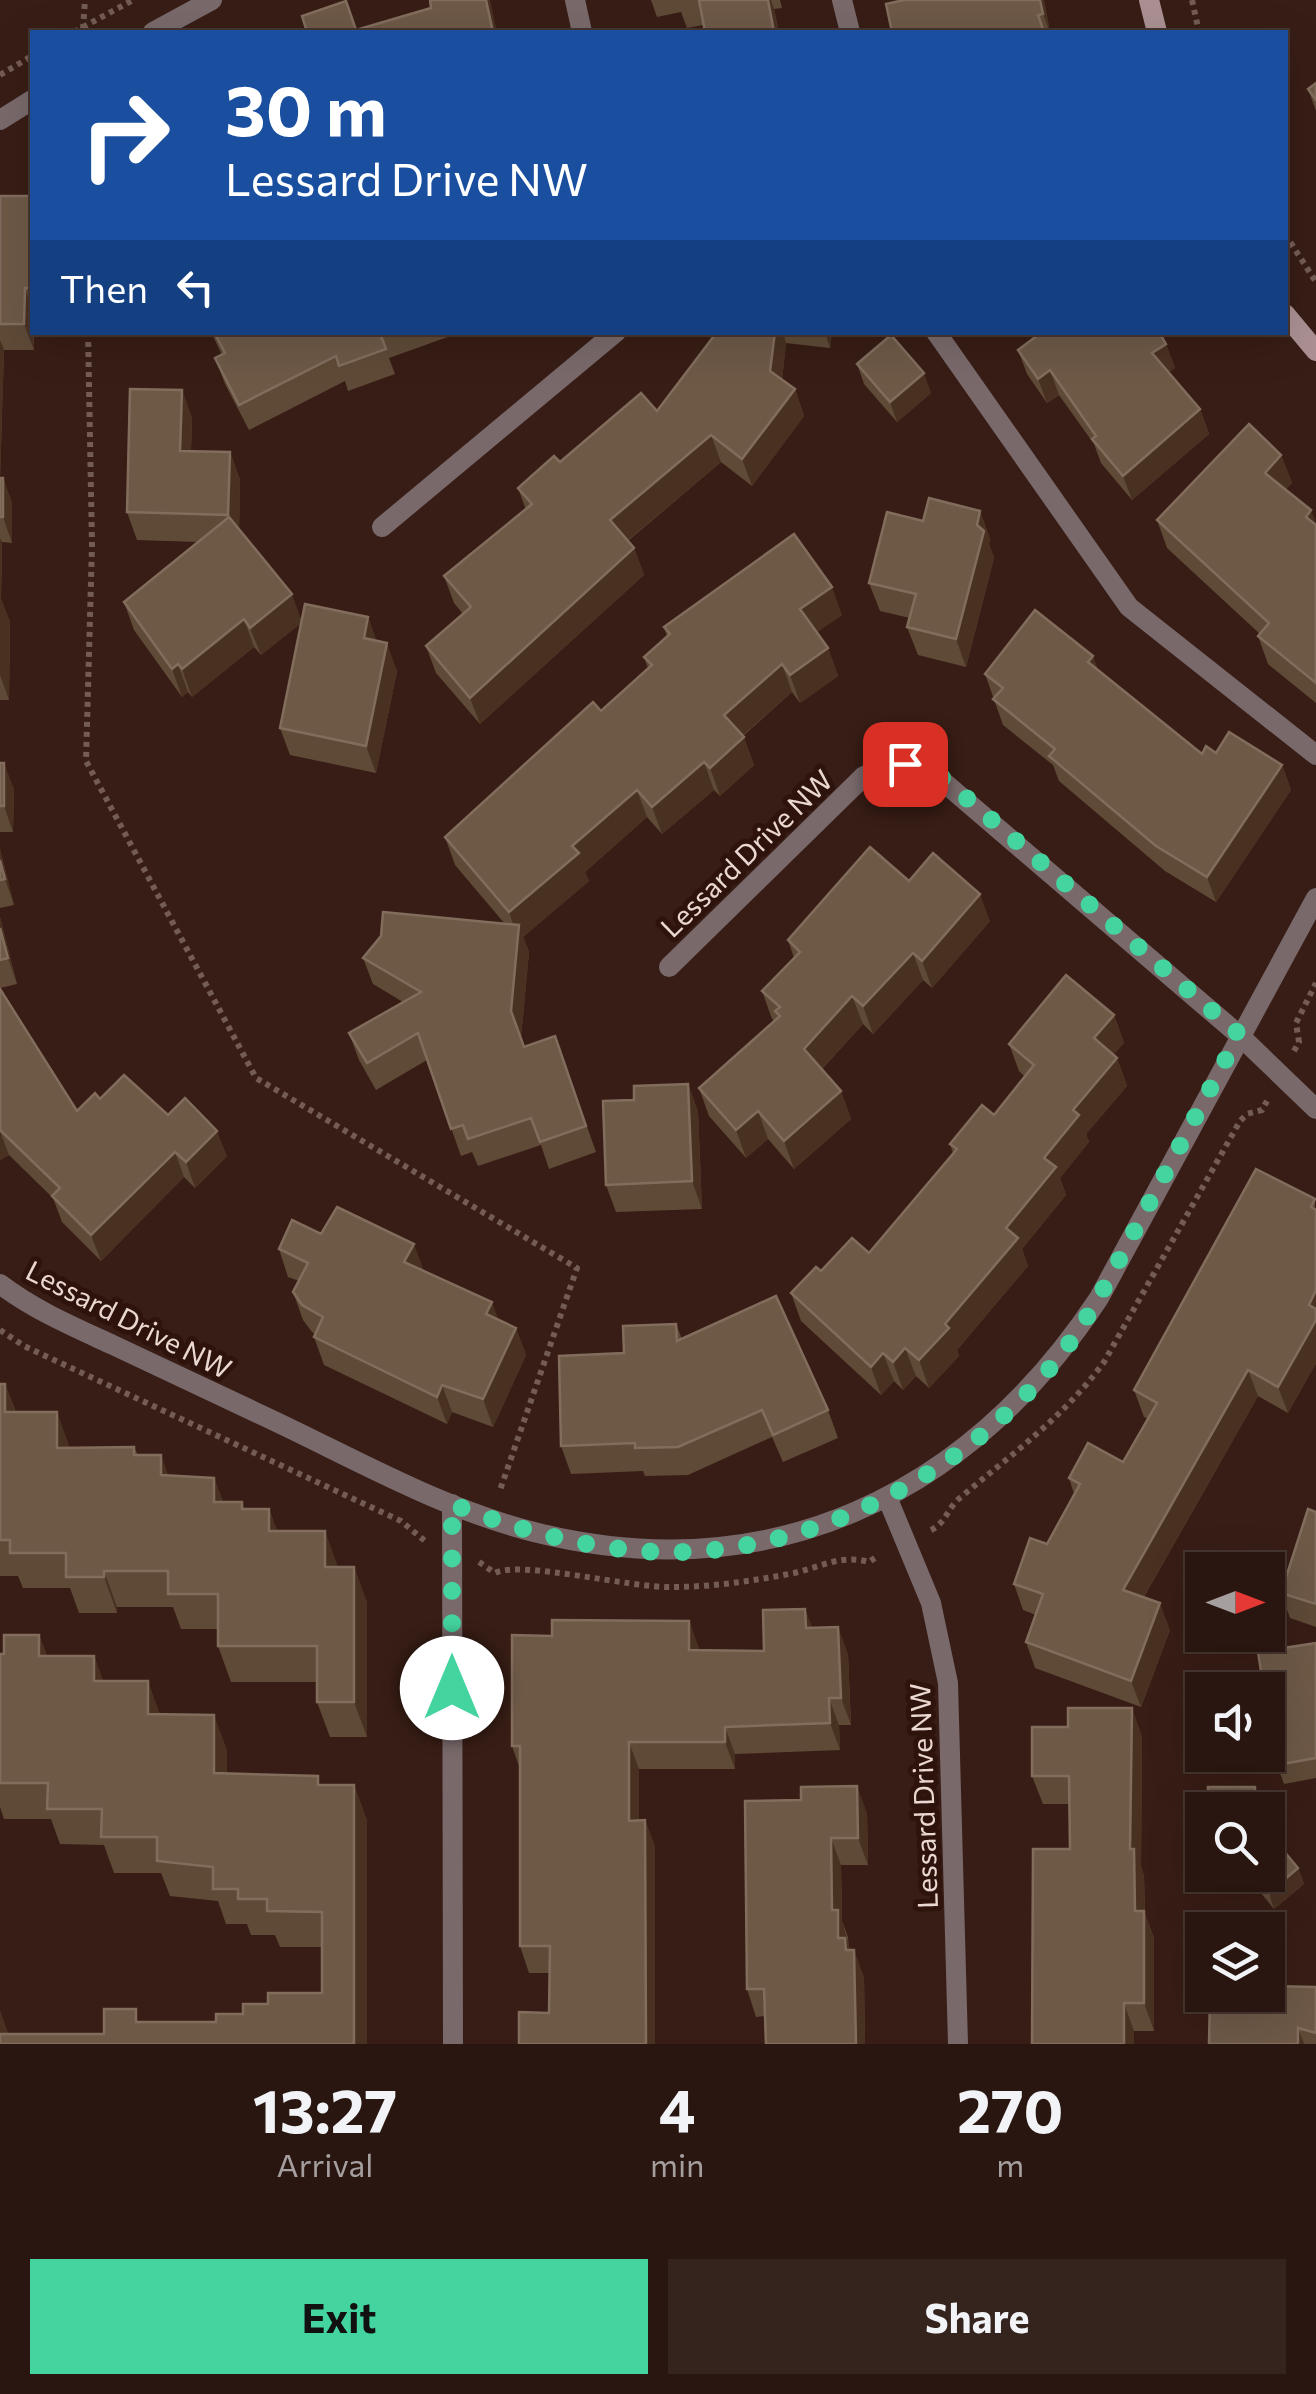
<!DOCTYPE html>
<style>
body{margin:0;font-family:Commissioner,sans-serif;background:#35231e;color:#f1f3f6;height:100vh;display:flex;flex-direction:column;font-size:38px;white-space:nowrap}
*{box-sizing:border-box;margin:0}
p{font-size:32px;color:#a59f9f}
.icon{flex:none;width:55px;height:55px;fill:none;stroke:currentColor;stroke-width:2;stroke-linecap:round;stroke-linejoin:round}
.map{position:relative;height:2044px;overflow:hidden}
.side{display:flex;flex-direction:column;background:#291610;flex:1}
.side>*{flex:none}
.top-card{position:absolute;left:30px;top:30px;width:1258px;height:305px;border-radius:0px;box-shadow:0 10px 40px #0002,0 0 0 2px #453530;background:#1a4fa0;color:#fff;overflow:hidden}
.needle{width:65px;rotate:90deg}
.fabs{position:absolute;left:1185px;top:1552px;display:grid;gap:20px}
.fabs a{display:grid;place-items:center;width:100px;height:100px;border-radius:0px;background:#291610;box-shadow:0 10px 40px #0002,0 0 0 2px #453530;font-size:50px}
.pin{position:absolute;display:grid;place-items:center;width:85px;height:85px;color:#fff;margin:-42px;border-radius:20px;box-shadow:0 5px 15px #0006}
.me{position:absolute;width:110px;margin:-55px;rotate:0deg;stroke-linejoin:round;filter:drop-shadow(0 0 8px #0008)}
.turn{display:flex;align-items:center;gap:35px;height:210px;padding:0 30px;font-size:45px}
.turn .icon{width:130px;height:130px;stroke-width:2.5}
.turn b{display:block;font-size:70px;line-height:85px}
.then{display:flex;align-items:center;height:95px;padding:0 30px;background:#0003;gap:20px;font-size:38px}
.eta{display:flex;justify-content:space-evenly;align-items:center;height:170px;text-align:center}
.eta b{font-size:60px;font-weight:700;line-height:70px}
.button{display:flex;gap:20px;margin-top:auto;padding:20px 30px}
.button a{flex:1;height:115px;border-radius:0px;background:#44d49f;color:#111;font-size:40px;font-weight:700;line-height:115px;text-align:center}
.button a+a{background:#35231e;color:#f1f3f6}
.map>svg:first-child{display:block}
</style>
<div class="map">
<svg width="1316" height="2044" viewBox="0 0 1316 2044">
<rect width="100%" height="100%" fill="#371d15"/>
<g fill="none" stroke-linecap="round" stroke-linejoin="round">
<g stroke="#735c54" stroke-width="6" stroke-dasharray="5 5" stroke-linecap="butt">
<polyline points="1192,0 1199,32"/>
<polyline points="83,29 85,0"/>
<polyline points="74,32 133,0"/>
<polyline points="0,75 32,56"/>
<polyline points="1285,234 1316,282"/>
<polyline points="88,332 92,545 86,761 256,1078 577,1268 499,1493"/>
<polyline points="1294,1051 1299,1042 1296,1023 1316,983"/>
<polyline points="0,1330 24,1346 401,1521 425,1541"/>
<path d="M931 1530C947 1522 947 1508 961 1497 1013 1453 1063 1418 1104 1362L1240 1121 1247 1114 1262 1110 1267 1101"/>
<path d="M479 1562 495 1573C520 1560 631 1588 671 1587 712 1587 753 1581 794 1573 820 1567 842 1554 869 1562L879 1555"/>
</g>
<g stroke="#79696b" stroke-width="20">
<polyline points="842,0 850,32"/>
<polyline points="936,332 1129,607 1316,755"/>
</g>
<g stroke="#79696b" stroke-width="20">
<polyline points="575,0 582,32"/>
<polyline points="153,32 212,0"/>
<polyline points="0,120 32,100"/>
<polyline points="382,527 616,332"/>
<polyline points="669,967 864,776 884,767 926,767 1239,1035 1316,1109"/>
<path d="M0 1284C34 1310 74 1327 113 1345 165 1370 218 1394 270 1419 355 1459 442 1509 534 1532 770 1591 968 1496 1099 1298L1316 898"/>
<polyline points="887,1497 931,1603 948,1683 958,2044"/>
<polyline points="452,1504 453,2044"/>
</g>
<g stroke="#aa9093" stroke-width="20">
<polyline points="1149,0 1157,32"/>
<polyline points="1285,314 1316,351"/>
</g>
</g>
<g fill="#5f4a37">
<polygon points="651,0 780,0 782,8 774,9 779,32 705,32 703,25 687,28 681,12 657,17"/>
<polygon points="904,0 1044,0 1050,32 892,32"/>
<polygon points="1316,83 1316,111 1308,89"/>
<polygon points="0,196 32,196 34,350 4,350 0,478 3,478 12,503 12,543 2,542 1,599 10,622 9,700 0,700"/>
<polygon points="211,332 456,332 456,334 389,358 395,374 348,391 345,381 249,430 225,384 215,358 222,355"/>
<polygon points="717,332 832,332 830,348 786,343 782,380 795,389 804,416 752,486 721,462 628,541 634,548 644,575 480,724 436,673 426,646 463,614 454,603 444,576 526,510 518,488 560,462 657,411"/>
<polygon points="1166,344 1175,368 1169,372 1200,409 1209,434 1132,500 1101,463 1094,444 1059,395 1047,403 1027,374 1018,350"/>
<polygon points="857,364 931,393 897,422 864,384"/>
<polygon points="182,390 192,418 191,451 230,452 240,480 239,529 302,620 368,617 376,640 397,671 376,773 290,755 280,728 301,623 261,655 254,647 192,697 188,692 182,697 134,630 124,602 198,542 137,540 127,512"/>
<polygon points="1281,455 1292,483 1285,490 1316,523 1316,703 1268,664 1258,636 1260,634 1167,548 1157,520"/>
<polygon points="980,511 990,539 989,544 994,558 966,667 918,655 907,627 910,618 880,611 869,583 923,521"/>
<polygon points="842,615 817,632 828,648 838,676 800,703 792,692 743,736 754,765 720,796 714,790 662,834 647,817 585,872 589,881 523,937 529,952 521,1038 524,1047 555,1036 596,1152 549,1169 541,1145 478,1166 472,1152 461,1156 427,1060 376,1090 359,1060 349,1033 403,1002 373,984 363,958 505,924 455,865 445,837 601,711 648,668 644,657 667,637 664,627"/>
<polygon points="1093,656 1098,671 1202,754 1216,753 1282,765 1291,790 1216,902 1165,871 1059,781 1053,765 1003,725 985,674"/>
<polygon points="0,763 14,789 13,832 0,832"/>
<polygon points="0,849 14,905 0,908"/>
<polygon points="909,881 990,921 932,988 923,980 873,1034 863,1024 822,1069 841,1091 851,1119 794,1169 768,1139 746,1158 709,1116 699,1088 775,1021 772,1019 762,991 794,958 788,940"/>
<polygon points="0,917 17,984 0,988"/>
<polygon points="0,989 77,1111 100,1099 168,1115 227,1156 195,1188 184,1177 101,1261 62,1222 53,1198 9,1155 0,1160"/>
<polygon points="1114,1015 1124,1043 1113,1055 1117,1058 1127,1086 1086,1134 1089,1142 1060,1178 1066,1195 1022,1249 1028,1266 957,1350 959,1356 929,1388 916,1376 903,1390 894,1381 881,1395 801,1321 791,1293 821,1271 869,1253 953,1153 950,1144 994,1115 1025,1077 1019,1071 1009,1044"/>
<polygon points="688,1084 698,1112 702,1209 616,1212 606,1185 634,1100"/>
<polygon points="1315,1199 1316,1363 1288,1413 1258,1396 1144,1597 1170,1630 1141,1707 1035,1668 1026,1642 1036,1615 1023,1610 1014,1584 1047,1544 1074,1494 1069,1478 1123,1462 1148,1419 1144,1417 1134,1390"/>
<polygon points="321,1234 423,1271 499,1320 516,1328 526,1355 493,1427 452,1412 447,1424 324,1365 314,1337 315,1334 312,1332 303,1320 293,1292 299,1281 288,1277 279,1249"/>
<polygon points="676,1324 682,1339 828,1410 838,1438 783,1462 772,1437 688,1475 645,1476 643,1471 571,1474 561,1446 624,1353"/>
<polygon points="0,1384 5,1384 16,1412 70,1448 134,1447 138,1455 168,1475 214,1478 223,1502 242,1502 244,1509 269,1509 277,1531 338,1567 354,1567 367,1603 367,1737 330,1737 317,1702 317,1682 231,1682 218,1646 218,1629 181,1629 173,1607 117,1607 117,1613 79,1613 70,1588 23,1588 18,1576 0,1576"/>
<polygon points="1316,1512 1316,1627 1290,1618 1281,1593"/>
<polygon points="805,1609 812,1628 848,1654 851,1725 839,1725 840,1750 735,1754 735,1769 639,1769 639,1821 645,1820 655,1847 549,2013 550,1973 529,1973 520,1946 520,1769 512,1746 552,1636 689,1621 699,1650 764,1651"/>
<polygon points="39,1635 47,1656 94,1656 103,1681 227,1750 227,1773 321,1785 354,1785 367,1821 367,2044 0,2044 0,2011 8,2034 104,2034 141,2022 216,2022 243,2014 268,2004 322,1993 322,1947 280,1947 275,1935 251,1935 247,1924 226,1924 218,1901 170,1896 161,1873 114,1873 104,1845 60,1844 51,1819 4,1819 0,1807 0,1654 4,1654"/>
<polygon points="1316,1643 1316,1778 1284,1784 1277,1765"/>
<polygon points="1142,1736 1141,1866 1144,1876 1145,1914 1154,1938 1154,2031 1134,2031 1134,2044 1070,1849 1069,1804 1043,1804 1032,1776"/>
<polygon points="745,1801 867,1813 868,1865 841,1865 842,1921 848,1937 849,1950 864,1977 865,2044 766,2044 765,2016 756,2017 747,1989"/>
<polygon points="1298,1868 1304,1884 1274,1909 1246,1875 1268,1875"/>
<polygon points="1316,1987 1316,2044 1209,2044"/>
</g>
<g fill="#493122">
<polygon points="486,0 490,0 497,32 493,32"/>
<polygon points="768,0 771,0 774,9 779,32 774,32"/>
<polygon points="1040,0 1044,0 1050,32 1043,14"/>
<polygon points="25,288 32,309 34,350 24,324"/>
<polygon points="775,332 783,332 786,343 780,398 770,371"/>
<polygon points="825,332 832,332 830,348"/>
<polygon points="0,340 4,350 0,482"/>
<polygon points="1166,344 1175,368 1161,378 1152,353"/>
<polygon points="1050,370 1059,395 1047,403 1038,379"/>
<polygon points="924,373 931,393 897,422 890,402"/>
<polygon points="795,389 804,416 752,486 742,459"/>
<polygon points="182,390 192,418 190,478 180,451"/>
<polygon points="1200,409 1209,434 1132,500 1123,476"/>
<polygon points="711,435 721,462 620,547 610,520"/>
<polygon points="230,452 240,480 239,543 228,515"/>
<polygon points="1281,455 1292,483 1275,501 1265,473"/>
<polygon points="3,478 12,503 12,543 3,517"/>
<polygon points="1311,510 1316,523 1316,544 1306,517"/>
<polygon points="980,511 990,539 989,544 994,558 966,667 956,639"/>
<polygon points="0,538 2,542 1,599 10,622 9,700 0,675"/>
<polygon points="634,548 644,575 480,724 470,698"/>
<polygon points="832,587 842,615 810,637 800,609"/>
<polygon points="292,594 302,622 261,655 250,628"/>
<polygon points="368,617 378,645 364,638"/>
<polygon points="244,619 254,647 192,697 182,669"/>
<polygon points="387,643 397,671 376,773 366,746"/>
<polygon points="828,648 838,676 800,703 790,675"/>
<polygon points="1093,656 1102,682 1088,662"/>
<polygon points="178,664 188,692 182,697 172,669"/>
<polygon points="782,664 792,692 734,743 724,715"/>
<polygon points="744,737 754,765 720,796 710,768"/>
<polygon points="704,762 714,790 662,834 652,807"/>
<polygon points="4,763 14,789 13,832 4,806"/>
<polygon points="1282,765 1291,790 1216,902 1207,877"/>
<polygon points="637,790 647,817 585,872 589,881 523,937 529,952 521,1038 511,1011 518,938 509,912 572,846"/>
<polygon points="0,849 14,905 5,879 0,860"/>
<polygon points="980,894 990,921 932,988 922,961"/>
<polygon points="0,917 17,984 8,958 0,928"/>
<polygon points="913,953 923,980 873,1034 863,1006"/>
<polygon points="852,996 863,1024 814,1077 804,1049"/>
<polygon points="1114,1015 1124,1043 1104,1066 1094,1038"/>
<polygon points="1117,1058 1127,1086 1086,1134 1089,1142 1060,1178 1066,1195 1022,1249 1028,1266 957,1350 959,1356 929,1388 919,1360 945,1324 1006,1228 1044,1158 1073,1110"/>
<polygon points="688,1084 698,1112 702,1209 692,1181"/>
<polygon points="841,1091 851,1119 794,1169 784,1141"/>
<polygon points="758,1111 768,1139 746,1158 736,1130"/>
<polygon points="0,1131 9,1155 0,1160"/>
<polygon points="217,1131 227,1156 195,1188 186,1162"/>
<polygon points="175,1152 184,1177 101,1261 91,1235"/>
<polygon points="414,1244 424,1271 404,1262"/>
<polygon points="1316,1290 1316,1363 1288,1413 1278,1387 1309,1305"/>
<polygon points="492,1302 502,1329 486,1314"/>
<polygon points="516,1328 526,1355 493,1427 483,1399"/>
<polygon points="905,1348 916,1376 903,1390 893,1362"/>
<polygon points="883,1353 894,1381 881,1395 871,1367"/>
<polygon points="1248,1370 1258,1396 1133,1616 1123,1590"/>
<polygon points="5,1384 18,1419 5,1412"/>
<polygon points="442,1385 452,1412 447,1424 437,1397"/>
<polygon points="57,1412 70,1448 57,1448"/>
<polygon points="161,1455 174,1491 161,1475"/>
<polygon points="214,1478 227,1514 214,1502"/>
<polygon points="269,1509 282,1545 269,1531"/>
<polygon points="325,1531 338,1567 325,1567"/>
<polygon points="354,1567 367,1603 367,1737 354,1702"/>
<polygon points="104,1571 117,1607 117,1613 104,1577"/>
<polygon points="1160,1603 1170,1630 1141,1707 1131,1681"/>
<polygon points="805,1609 815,1636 806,1628"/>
<polygon points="689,1621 699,1648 699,1677 689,1650"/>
<polygon points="838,1627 848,1654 851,1725 841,1698"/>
<polygon points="39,1635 52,1671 39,1656"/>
<polygon points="94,1656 107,1692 94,1681"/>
<polygon points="148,1681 161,1717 148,1714"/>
<polygon points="829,1698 839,1725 840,1750 830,1723"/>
<polygon points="1132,1708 1142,1736 1141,1866 1144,1876 1145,1914 1154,1938 1154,2031 1144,2003 1130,1849"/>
<polygon points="214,1715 227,1750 227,1808 214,1773"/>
<polygon points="725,1727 735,1754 735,1769 725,1742"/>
<polygon points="629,1742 639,1769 639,1848 629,1821"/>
<polygon points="354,1785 367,1821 367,2044 354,2044"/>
<polygon points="857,1786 867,1813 868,1865 858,1838"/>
<polygon points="1255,1787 1261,1802 1261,1810 1255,1810"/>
<polygon points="645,1820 655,1847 655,2044 646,2044"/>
<polygon points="831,1838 841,1865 842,1921 854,1963 854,1950 864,1977 865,2044 856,2044 832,1910"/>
<polygon points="1298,1868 1304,1884 1274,1909 1269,1893"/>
<polygon points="1124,2003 1134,2031 1134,2044 1124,2044"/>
<polygon points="0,2011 12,2044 0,2036"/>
<polygon points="1298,2028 1304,2044 1298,2044"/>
</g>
<g fill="#6e5947" stroke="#826d5d" stroke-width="2.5">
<polygon points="430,0 486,0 493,32 307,32 302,16 346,1 356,30 431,8"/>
<polygon points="699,0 768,0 774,32 705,32"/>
<polygon points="904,0 1040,0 1043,14 1038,15 1044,32 892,32 886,4"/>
<polygon points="1316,83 1316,100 1308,89"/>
<polygon points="0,196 32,196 32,288 25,288 24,324 0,324"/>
<polygon points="214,332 382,332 380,333 386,349 339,366 336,356 239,405 215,358 225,353"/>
<polygon points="717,332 775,332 770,371 795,389 742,459 711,435 610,520 634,548 470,698 426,646 471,607 444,576 532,504 518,488 554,456 560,462 641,393 657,411"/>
<polygon points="1042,332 1159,332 1166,344 1152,353 1200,409 1123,476 1092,439 1096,436 1050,370 1038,379 1018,350"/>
<polygon points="891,335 924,373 890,402 857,364"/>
<polygon points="130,389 182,390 180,451 230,452 228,515 127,512"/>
<polygon points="1249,424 1281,455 1265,473 1311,510 1306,517 1316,525 1316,683 1258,636 1269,623 1157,520"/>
<rect x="0" y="478" width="3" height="39"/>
<polygon points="929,498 980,511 977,525 984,531 956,639 907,627 916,594 869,583 887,512 923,521"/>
<polygon points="229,517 292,594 250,628 244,619 182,669 178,664 172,669 124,602"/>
<polygon points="794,534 832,587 800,609 828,648 790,675 782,664 724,715 744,737 710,768 704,762 652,807 637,790 572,846 579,853 509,912 445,837 593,702 601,711 652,665 644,657 670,634 664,627"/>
<polygon points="305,604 368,617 364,638 387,643 366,746 280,728"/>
<polygon points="1035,610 1093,656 1088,662 1202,754 1206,746 1216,753 1229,732 1282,765 1207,877 1156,846 1049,756 1055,749 993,699 1003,688 985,674"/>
<rect x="0" y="763" width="4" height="43"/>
<polygon points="870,847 909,881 933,853 980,894 922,961 913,953 863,1006 852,996 804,1049 841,1091 784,1141 758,1111 736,1130 699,1088 780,1016 775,1011 780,1007 762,991 800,952 788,940"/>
<polygon points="0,860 5,879 0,880"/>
<polygon points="383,912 519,925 511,1011 524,1047 555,1036 586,1126 540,1142 531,1118 468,1139 463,1125 451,1129 418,1033 367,1063 349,1033 421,992 363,958 381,936"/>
<polygon points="0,928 8,958 0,960"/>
<polygon points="1066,975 1114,1015 1094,1038 1117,1058 1073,1110 1079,1115 1044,1158 1056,1167 1006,1228 1018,1238 945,1324 949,1328 919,1360 905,1348 893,1362 883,1353 871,1367 791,1293 816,1267 821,1271 852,1238 869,1253 957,1149 950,1144 982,1105 994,1115 1034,1065 1009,1044"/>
<polygon points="0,989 77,1111 95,1093 100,1099 124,1075 168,1115 185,1098 217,1131 186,1162 175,1152 91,1235 52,1196 60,1188 0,1130"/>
<polygon points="688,1084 692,1181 606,1185 603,1101 634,1100 634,1086"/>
<polygon points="1256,1169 1315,1199 1311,1207 1316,1210 1316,1290 1309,1305 1316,1309 1316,1320 1278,1387 1248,1370 1123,1590 1160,1603 1131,1681 1026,1642 1043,1594 1014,1584 1030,1538 1047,1544 1080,1484 1069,1478 1088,1443 1123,1462 1157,1403 1134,1390"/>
<polygon points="337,1207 414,1244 404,1262 492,1302 486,1314 516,1328 483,1399 442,1385 437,1397 314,1337 323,1317 302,1305 293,1292 308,1263 279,1249 292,1220 321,1234"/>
<polygon points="776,1296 828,1410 773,1435 762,1410 678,1447 635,1448 635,1443 561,1446 559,1356 624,1353 623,1326 676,1324 677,1341"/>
<polygon points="0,1384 5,1384 5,1412 57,1412 57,1448 134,1447 134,1455 161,1455 161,1475 214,1478 214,1502 242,1502 242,1509 269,1509 269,1531 325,1531 325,1567 354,1567 354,1702 317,1702 317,1646 218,1646 218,1594 168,1594 168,1571 104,1571 104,1577 66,1577 66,1553 10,1553 10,1540 0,1540"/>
<polygon points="1308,1509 1316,1512 1316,1604 1281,1593"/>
<polygon points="805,1609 806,1628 838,1627 841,1698 829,1698 830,1723 725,1727 725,1742 629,1742 629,1821 645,1820 646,2044 519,2044 519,2012 549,2013 550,1946 520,1946 520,1746 512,1746 512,1635 552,1636 552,1620 689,1621 689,1650 764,1651 763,1610"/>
<polygon points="4,1635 39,1635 39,1656 94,1656 94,1681 148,1681 148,1714 214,1715 214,1773 318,1776 318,1785 354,1785 354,2044 0,2044 0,2034 104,2034 104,2009 136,2009 136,2022 216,2022 216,2014 243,2014 243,2004 268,2004 268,1993 322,1993 322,1912 267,1911 267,1899 238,1899 238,1889 213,1889 213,1867 157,1861 157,1837 101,1837 102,1809 47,1809 48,1783 0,1783 0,1654 4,1654"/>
<polygon points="1316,1643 1316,1758 1277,1765 1268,1708 1268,1690 1264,1690 1258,1652"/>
<polygon points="1068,1708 1132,1708 1130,1849 1134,1849 1135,1911 1144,1911 1144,2003 1124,2003 1124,2044 1032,2044 1033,1849 1070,1849 1069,1776 1032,1776 1032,1727 1068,1727"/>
<polygon points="857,1786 858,1838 831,1838 832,1910 838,1910 838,1938 845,1938 846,1950 854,1950 856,2044 766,2044 764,1989 747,1989 745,1801 801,1800 801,1787"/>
<rect x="1208" y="1787" width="47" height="23"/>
<polygon points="1268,1832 1298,1868 1269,1893 1253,1875 1268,1875"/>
<polygon points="1268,1986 1316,1987 1316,2033 1298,2028 1298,2044 1209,2044 1210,1995 1268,1995"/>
</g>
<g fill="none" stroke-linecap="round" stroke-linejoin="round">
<path stroke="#44d49f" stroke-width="18" stroke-dasharray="0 32.4" d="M452 1688V1504C512 1528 576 1546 642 1551 801 1563 968 1475 1063 1352 1095 1310 1118 1261 1143 1215 1175 1155 1207 1095 1239 1034L948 782 926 766 905 764"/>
</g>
<g text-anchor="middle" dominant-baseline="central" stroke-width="10" stroke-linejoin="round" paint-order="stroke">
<g font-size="28" fill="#ead7d1" stroke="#2d130c">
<text transform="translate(746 853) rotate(-44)">Lessard Drive NW</text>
<text transform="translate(129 1319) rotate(27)">Lessard Drive NW</text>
<text transform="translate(923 1796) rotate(-92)">Lessard Drive NW</text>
</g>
</g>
</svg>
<div class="fabs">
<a><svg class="needle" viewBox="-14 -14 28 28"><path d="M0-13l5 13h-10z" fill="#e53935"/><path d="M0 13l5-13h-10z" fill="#a59f9f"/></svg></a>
<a><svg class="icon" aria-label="sound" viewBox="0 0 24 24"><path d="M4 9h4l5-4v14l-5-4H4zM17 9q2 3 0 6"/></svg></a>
<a><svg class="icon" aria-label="search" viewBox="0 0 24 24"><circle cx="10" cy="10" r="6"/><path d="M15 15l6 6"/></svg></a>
<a><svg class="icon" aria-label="layers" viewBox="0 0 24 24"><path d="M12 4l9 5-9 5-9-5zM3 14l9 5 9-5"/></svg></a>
</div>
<div class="pin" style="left:905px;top:764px;background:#d93025"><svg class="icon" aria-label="arrive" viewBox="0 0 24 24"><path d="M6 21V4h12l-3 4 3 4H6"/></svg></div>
<svg class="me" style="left:452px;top:1688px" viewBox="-20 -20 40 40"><circle r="19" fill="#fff"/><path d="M0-13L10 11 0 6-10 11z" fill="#44d49f"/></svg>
<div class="top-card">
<div class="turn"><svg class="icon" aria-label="right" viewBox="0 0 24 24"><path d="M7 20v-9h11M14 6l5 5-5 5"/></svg><div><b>30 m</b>Lessard Drive NW</div></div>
<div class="then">Then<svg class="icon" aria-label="left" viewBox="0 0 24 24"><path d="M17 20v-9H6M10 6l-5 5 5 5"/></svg></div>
</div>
</div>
<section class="side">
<div class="eta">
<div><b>13:27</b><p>Arrival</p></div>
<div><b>4</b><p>min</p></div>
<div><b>270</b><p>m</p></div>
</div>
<div class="button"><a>Exit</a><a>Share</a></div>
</section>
